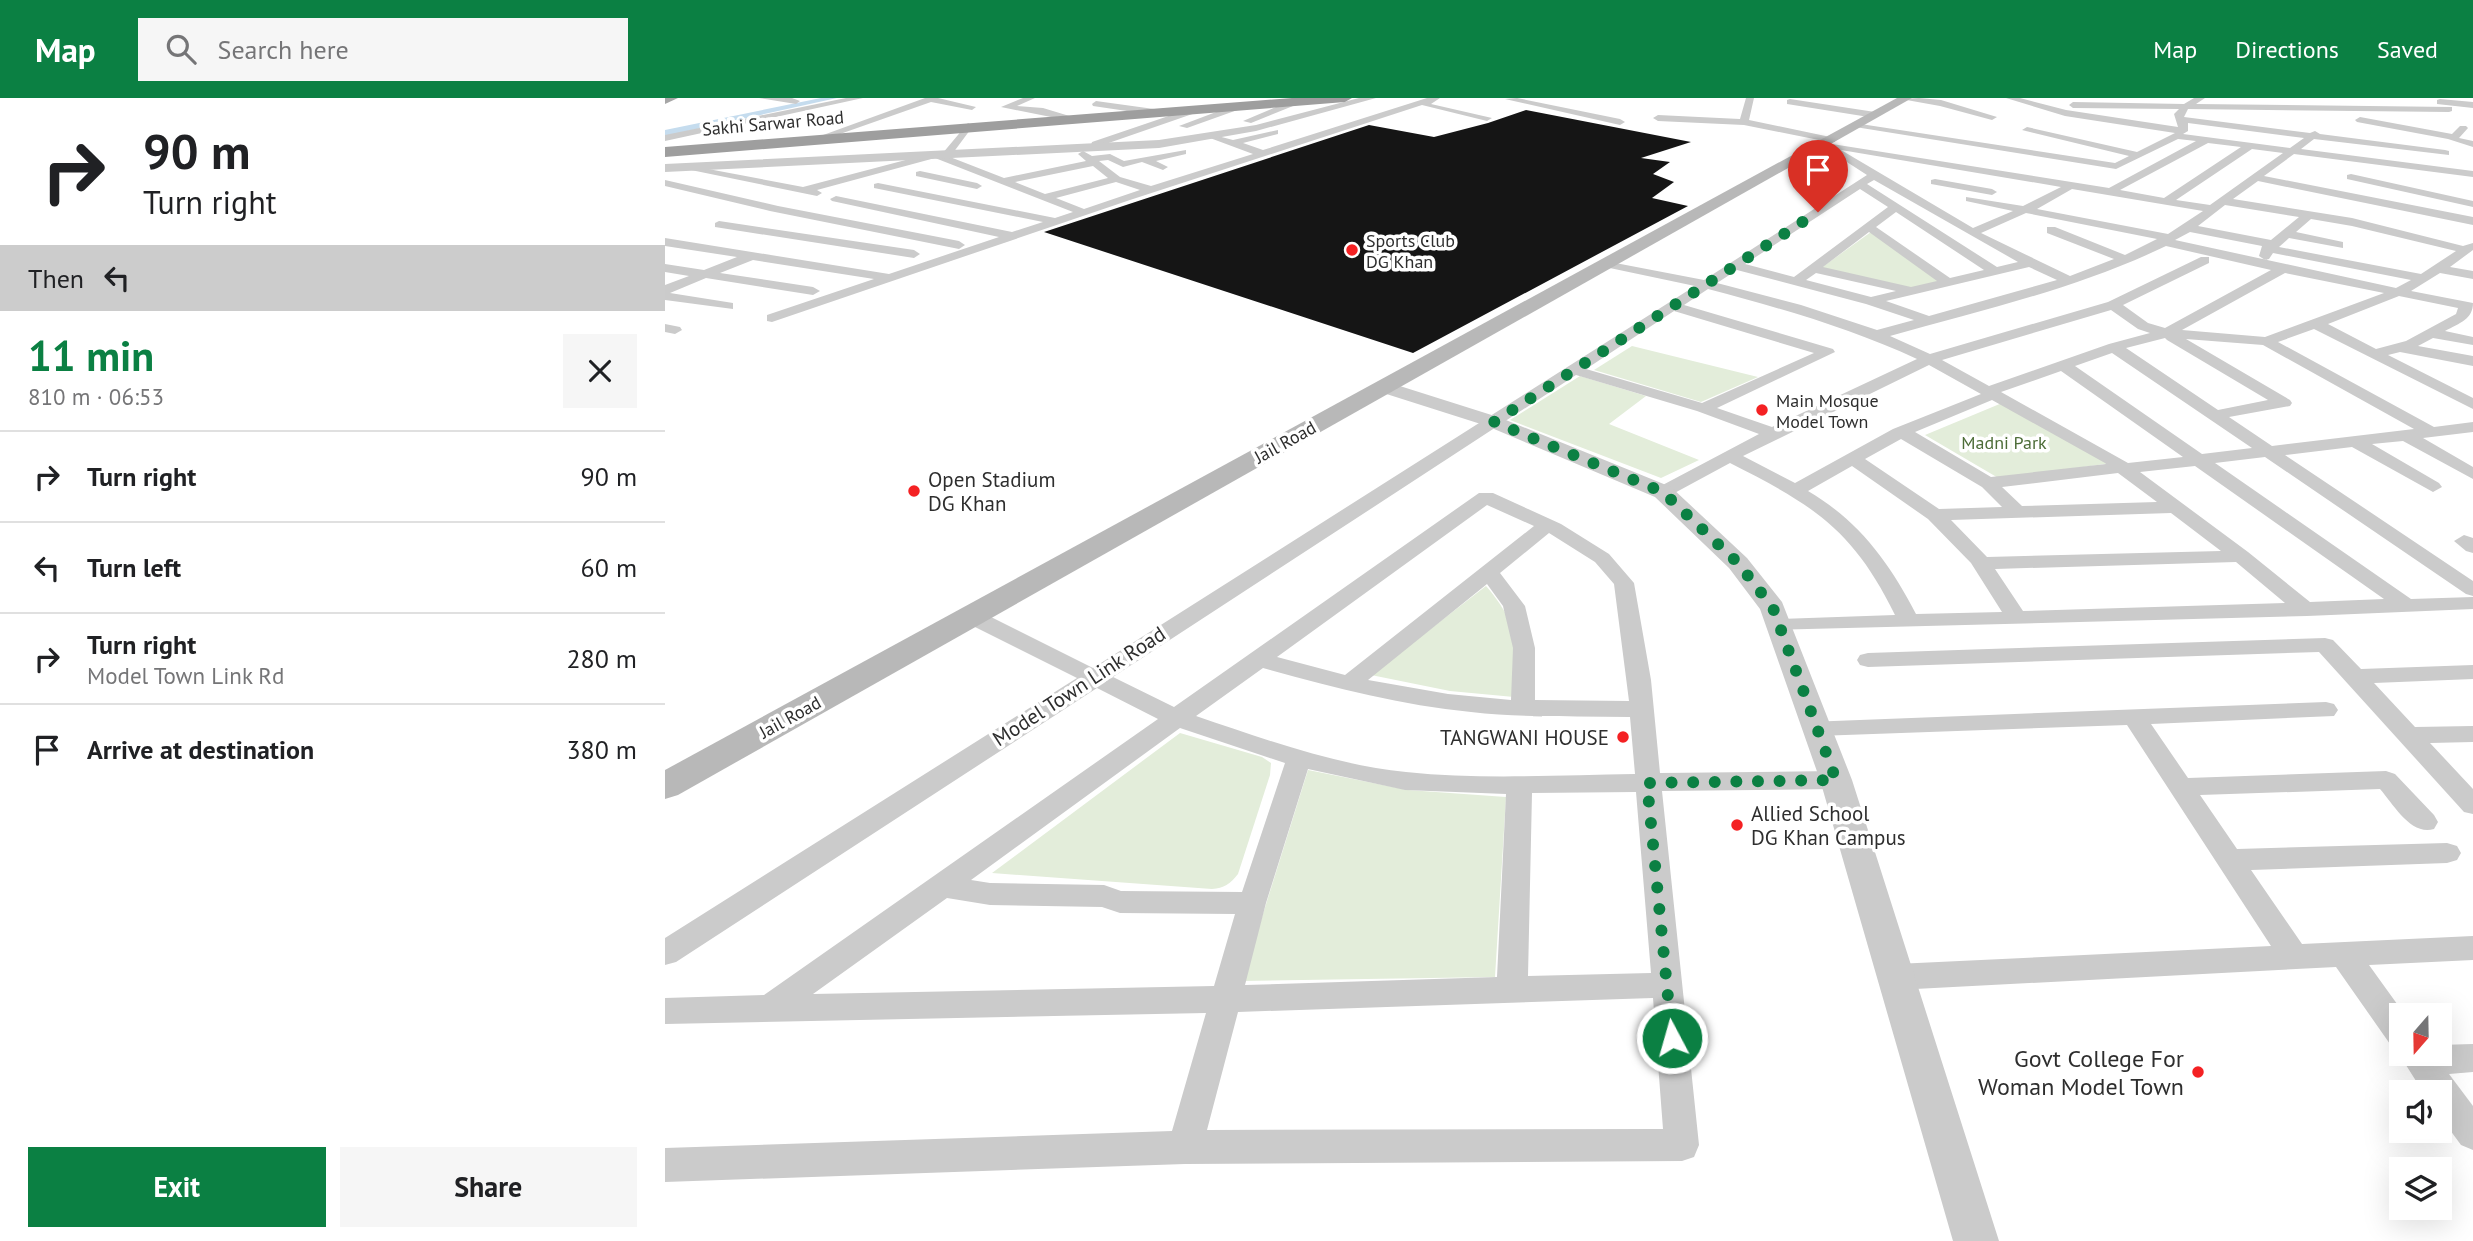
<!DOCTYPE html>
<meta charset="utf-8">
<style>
body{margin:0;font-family:"PT Sans",sans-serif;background:#f6f6f6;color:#202124;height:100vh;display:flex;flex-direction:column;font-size:26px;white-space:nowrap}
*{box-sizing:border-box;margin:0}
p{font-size:23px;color:#757577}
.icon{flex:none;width:38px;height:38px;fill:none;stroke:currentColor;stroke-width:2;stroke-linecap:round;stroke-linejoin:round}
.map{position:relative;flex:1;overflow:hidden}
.panel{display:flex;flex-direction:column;background:#fff;width:665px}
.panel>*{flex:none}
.guide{background:#fff;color:#202124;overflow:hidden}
.needle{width:46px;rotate:200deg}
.tools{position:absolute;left:1724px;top:905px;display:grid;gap:14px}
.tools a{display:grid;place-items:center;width:63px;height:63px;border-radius:0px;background:#fff;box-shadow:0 7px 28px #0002;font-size:35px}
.pin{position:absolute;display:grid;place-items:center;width:60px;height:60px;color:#fff;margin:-72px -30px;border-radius:50% 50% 50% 0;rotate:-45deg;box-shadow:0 0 7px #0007}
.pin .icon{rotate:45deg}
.me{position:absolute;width:77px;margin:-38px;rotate:354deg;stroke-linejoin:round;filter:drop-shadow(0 0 5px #0008)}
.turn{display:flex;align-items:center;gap:24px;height:147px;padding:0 28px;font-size:32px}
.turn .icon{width:91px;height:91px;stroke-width:2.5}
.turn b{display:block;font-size:49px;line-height:60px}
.then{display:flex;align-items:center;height:66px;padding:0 28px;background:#0003;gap:14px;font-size:26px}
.round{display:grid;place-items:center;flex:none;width:74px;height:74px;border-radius:0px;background:#f6f6f6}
.headline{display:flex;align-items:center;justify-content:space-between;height:119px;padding:0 28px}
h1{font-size:42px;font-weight:600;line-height:52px;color:#0b8043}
.button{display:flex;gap:14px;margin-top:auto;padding:14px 28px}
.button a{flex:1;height:80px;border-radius:0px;background:#0b8043;color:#fff;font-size:28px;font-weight:600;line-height:80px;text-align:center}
.button a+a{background:#f6f6f6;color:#202124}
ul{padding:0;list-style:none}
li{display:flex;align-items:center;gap:21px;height:91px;padding:0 28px;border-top:2px solid #e0e0e0}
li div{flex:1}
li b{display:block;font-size:26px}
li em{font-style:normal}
header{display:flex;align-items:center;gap:42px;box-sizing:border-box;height:98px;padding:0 35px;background:#0b8043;color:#fff}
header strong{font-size:33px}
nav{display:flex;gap:38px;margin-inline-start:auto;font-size:24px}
.search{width:490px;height:63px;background:#f6f6f6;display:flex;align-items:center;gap:18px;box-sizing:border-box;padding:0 24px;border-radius:0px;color:#757577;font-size:26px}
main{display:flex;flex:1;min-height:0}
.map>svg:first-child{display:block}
</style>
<header>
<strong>Map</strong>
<div class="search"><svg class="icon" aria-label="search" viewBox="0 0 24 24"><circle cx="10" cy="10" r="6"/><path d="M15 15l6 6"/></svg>Search here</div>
<nav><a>Map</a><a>Directions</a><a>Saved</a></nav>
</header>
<main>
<section class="panel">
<div class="guide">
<div class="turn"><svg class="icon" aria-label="right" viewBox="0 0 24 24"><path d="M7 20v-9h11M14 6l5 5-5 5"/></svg><div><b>90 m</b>Turn right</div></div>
<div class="then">Then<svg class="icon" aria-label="left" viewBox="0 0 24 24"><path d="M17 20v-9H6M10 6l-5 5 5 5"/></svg></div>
</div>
<div class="headline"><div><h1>11 min</h1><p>810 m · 06:53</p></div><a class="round"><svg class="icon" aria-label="close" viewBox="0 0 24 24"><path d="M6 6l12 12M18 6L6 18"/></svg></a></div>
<ul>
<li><svg class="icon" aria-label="right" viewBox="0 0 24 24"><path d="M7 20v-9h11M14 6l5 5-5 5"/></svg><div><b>Turn right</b></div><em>90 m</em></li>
<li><svg class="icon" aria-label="left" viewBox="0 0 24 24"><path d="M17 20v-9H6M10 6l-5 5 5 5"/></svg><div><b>Turn left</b></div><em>60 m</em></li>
<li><svg class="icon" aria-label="right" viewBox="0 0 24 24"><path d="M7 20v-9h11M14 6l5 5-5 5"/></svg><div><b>Turn right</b><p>Model Town Link Rd</p></div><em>280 m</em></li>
<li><svg class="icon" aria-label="arrive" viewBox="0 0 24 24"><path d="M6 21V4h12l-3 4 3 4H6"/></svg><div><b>Arrive at destination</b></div><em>380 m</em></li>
</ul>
<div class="button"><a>Exit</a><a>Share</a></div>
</section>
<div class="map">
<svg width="1808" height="1143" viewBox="0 0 1808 1143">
<rect width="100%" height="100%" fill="#fff"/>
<g fill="#e3edda">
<polygon points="1206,134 1274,183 1247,191 1156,170"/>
<polygon points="967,248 1093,279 1036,304 929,272"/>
<polygon points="915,278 981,298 944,326 1034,362 996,380 845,322"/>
<polygon points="1337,305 1446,365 1335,381 1260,337"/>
<path d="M821 488C857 530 850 547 849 599L785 593 706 577Z"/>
<path d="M515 635 597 659 606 665 605 677 573 776C565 786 559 790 547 791L327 775Z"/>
<polygon points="643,672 743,692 841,699 830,879 577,883"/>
</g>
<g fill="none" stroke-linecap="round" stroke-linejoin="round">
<polygon fill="#c5dcee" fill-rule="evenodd" points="156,0 172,0 0,38 0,32"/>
</g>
<polygon fill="#151515" points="861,12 1026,44 976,60 1005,64 988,76 1009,84 987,100 1023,108 748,255 379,134 704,27 769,39 823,25"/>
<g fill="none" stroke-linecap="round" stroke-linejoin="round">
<g fill="#cbcbcb" fill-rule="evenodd">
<polygon points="94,0 127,0 135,3 131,6"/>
<polygon points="181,0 198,0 0,43 0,37"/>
<polygon points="260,0 273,0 311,9 307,12 266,4 158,42 150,40"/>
<polygon points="358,0 370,0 352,8 378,10 411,20 406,23 336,9"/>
<path d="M762 0H775L766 6 827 20 822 23 757 7 465 102 107 224 102 223V217L209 181 88 162 55 175 148 189 155 193 148 197 41 180 5 195 68 205V211L0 202V187L24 178 0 174V166L39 172 72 159 0 148V140L224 176 334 139 167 103 165 101 171 98 347 134 378 124 209 90V86L213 85 390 120 408 114 270 60 152 92 157 95 152 98 26 72 21 69 22 67 138 89 271 54 277 56 303 25 308 28 285 59 339 80 421 63 413 56 418 53 427 58 445 56 459 63 521 52V56L491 63 503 69 498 72 477 64 458 69 443 62 434 63 455 79 486 88 588 56 545 40V36L568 42 613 32V36L578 45 598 52ZM428 68 443 80 380 96 350 84ZM451 84 475 92 419 111 391 100Z"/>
<polygon points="852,0 955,21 960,24 955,27 840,1"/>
<path d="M1081 0H1089L1084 22 1170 40V44H1164L1167 46 1444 90 1531 43 1513 41 1451 71 1184 28 1189 25 1450 65 1464 58 1357 32 1362 29 1472 54 1510 35 1400 18 1341 0H1355L1401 12 1513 29 1509 16 1514 11 1408 10 1404 7 1408 4 1519 6 1529 0H1540L1531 6 1787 9V13L1784 14 1523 11 1519 19 1645 35 1650 33 1655 36 1780 52 1784 53V57L1649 41 1636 51 1808 73V79L1629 56 1599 78 1808 119V127L1593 83 1568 101 1687 120 1798 148 1808 145V152L1785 169 1808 173V181L1775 175 1746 193 1808 205C1808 221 1795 225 1780 233L1808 239V247L1768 240 1753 248 1808 258V268L1735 254 1723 257 1808 300V311L1649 231 1613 244 1769 329 1808 324V334L1758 340 1808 369V381L1738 343 1707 346 1774 385 1777 389 1768 394 1687 349 1620 357 1808 483V498L1801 496 1600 359 1550 365 1746 501 1808 499V511L1642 518 1107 532 1104 527 1107 522 1115 521 1230 517C1188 431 1148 407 1065 365L1004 398H992L989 394 992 390 1094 336 1032 313 911 277 448 579 509 609 814 395H828L896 426 944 456 969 485 986 582 995 675 1171 673 1180 676 1184 682 1180 688 1171 691 997 693 1034 1047 1029 1059 1017 1063 520 1066 0 1084V1050L507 1033 541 915 0 926V900L99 897 493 621 432 590 11 864 0 867V840L412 580 298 523 295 518 298 513H314L428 570 1030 188 940 169V163L1039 182 1202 77 1157 48 1155 46 1159 43 1079 27 993 23 988 20 993 17 1075 21ZM1523 25 1639 40 1625 50 1518 36 1523 33ZM1543 45 1576 49 1499 100 1455 92ZM1587 51 1618 55 1545 107 1511 102ZM1176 52 1396 89 1358 108 1301 99V103L1348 113 1308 130ZM1209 82 1353 164 1332 169 1202 86ZM1195 91 1223 109 1129 179 1080 166ZM1407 91 1538 113 1503 136 1372 111ZM1560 107 1634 119 1606 142 1533 128ZM1231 114 1319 172 1285 180 1211 129ZM1361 115 1492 141 1460 157 1390 129H1382V135L1449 161 1405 178 1316 135ZM1646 121 1687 128 1791 153 1756 176 1614 149 1624 140 1678 150V144L1631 134ZM1204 134 1272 183 1246 189 1158 169ZM1525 134 1597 148 1594 158 1600 162 1604 161 1608 155 1746 182 1731 190 1510 142ZM1501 148 1606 172 1500 230 1483 225 1458 207 1544 165V159H1536L1443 204 1265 256 1225 238C1318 212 1414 190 1501 148ZM1364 169 1392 182 1264 218 1221 203ZM1072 172 1201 206 1249 222 1212 232 1136 207 1052 185ZM1151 175 1231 193 1206 199 1141 182ZM1620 175 1719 195 1600 239 1517 232ZM1043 191C1115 210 1185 230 1252 261L1107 329 1052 310 1170 254 1168 251 1019 207ZM1734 198 1793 210 1791 216 1741 243 1711 251 1663 226ZM1446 212 1473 231 1485 235 1444 246 1324 288 1277 262ZM1009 213 1149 255 1037 305 921 271ZM1500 240 1502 242 1603 302 1553 312 1461 250ZM1521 241 1598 247 1749 331 1607 348 1564 319 1625 308 1627 305 1625 302ZM1447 255 1587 350 1537 356 1410 268ZM1264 267 1316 296 1228 331 1130 385 1078 358ZM1396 273 1518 359 1463 365 1336 294ZM1327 302 1440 365 1441 366 1326 379 1250 334ZM1236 341 1317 389 1337 409 1274 411 1200 361ZM1187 368 1263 421 1306 465 1337 514 1251 516C1224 464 1194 423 1143 393ZM1530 368 1719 501 1645 504 1583 454 1475 374ZM1453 375 1492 404 1357 408 1337 389ZM822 407 869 428 680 577 612 559ZM1506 415 1556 453 1322 459 1286 422ZM884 435 930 464 949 486 964 603 870 602V550L860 508 835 475ZM1571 464 1620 505 1358 513 1330 471ZM822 486 838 508 848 550 846 602 783 596 703 582ZM598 570C666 589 735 607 806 614 859 620 912 618 965 619L970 676C894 677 817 682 741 674 670 667 599 641 531 618ZM515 630 620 665 577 794 456 793 439 787 325 785 306 782ZM643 671 740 692 841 696 832 879 580 887 601 805ZM971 694 986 875 863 878 867 695ZM282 800 325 807 437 809 455 815 570 816 549 888 148 896ZM988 900 998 1031 542 1032 573 914Z"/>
<polygon points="1254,0 1276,2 1332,19 1327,22 1275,8 1236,1"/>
<polygon points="630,1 634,4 633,6 586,25 578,23"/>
<polygon points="1125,1 1210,14 1215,17 1210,20 1122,6 1122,2"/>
<polygon points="1775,1 1808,4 1808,10 1772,6 1772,2"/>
<polygon points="431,3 489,11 493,14 489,17 428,8 427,6"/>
<polygon points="575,5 579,8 578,10 522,30 514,28"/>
<polygon points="533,8 537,11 536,13 435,48 433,52 425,50 427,44"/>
<polygon points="1695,19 1787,36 1795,28 1801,28 1803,30 1794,40 1808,43 1808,49 1783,41 1692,24 1690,22"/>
<polygon points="255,73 312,85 317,88 312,91 251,78 251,74"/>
<polygon points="1686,76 1808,103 1808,109 1682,81 1682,77"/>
<polygon points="1270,81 1327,91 1332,94 1327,97 1266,86 1266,82"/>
<polygon points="0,82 113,108 294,143 300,147 294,151 105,113 0,88"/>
<polygon points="54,123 249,152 255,156 249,160 50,129 50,125"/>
<polygon points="0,226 15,229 17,232 10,236 0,234"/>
<polygon points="1799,437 1808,440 1808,455 1801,453 1789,443"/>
<polygon points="1660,540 1668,542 1696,571 1808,567 1808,581 1709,585 1750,629 1808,628 1808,644 1765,645 1808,691 1808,716 1799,714 1654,554 1203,569 1195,567 1192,562 1195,557 1203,555"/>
<path d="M1661 604 1669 606 1673 612 1669 618 1486 626 1523 680 1721 673 1730 676 1769 717 1773 724 1769 731C1746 738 1729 707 1715 691L1535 697 1572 751 1782 745 1792 748 1796 755 1792 762 1782 765 1586 772 1637 846 1808 838V862L1704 867 1740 917H1736V950L1725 946 1671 869 1231 892 1220 888 1216 879 1220 870 1231 866 1606 848 1462 627 1152 638 1143 636 1140 630 1143 624Z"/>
<polygon points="1808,946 1808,974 1784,976 1808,1008 1808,1052 1796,1047 1774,1017 1774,994 1758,994 1734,956 1736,951 1736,956 1774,956 1774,947"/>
</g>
<g fill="#cbcbcb" fill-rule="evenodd">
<polygon points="694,0 711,0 591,33 494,50 0,74 0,66 494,42 591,27"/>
<polygon points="719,283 836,320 1006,389 1082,460 1117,504 1187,682 1334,1143 1288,1143 1155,682 1095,511 1064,470 990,399 822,328 712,293 709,289 712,285"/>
</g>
<polygon fill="#b8b8b8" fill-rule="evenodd" points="1232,0 1247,0 13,697 0,701 0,672"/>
<polygon fill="#a6a6a6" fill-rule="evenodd" points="0,0 13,0 0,6"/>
<polygon fill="#9e9e9e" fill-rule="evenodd" points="627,0 687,0 680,4 0,59 0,49"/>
</g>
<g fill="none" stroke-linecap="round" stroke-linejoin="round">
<polyline stroke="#0b8043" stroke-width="12" stroke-dasharray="0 21.6" points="1007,940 982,685 1171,682 1108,510 1073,465 998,394 829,324 1153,114"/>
</g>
<g fill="#f42123" stroke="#fff" stroke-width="2.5">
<circle cx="687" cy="152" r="7"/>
<circle cx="1097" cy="312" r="7"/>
<circle cx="249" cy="393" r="7"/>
<circle cx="958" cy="639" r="7"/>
<circle cx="1072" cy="727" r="7"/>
<circle cx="1533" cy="974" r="7"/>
</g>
<g text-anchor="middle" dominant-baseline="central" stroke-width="7" stroke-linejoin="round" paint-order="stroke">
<g font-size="18" fill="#2e2e2e" stroke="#fff">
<text transform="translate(108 25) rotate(-5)">Sakhi Sarwar Road</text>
<text transform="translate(620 344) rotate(-29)">Jail Road</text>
<text transform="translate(125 619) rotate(-29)">Jail Road</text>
</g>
<g font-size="18" fill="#2e2e2e" stroke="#fff" text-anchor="start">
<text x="701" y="142">Sports Club<tspan x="701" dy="21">DG Khan</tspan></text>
<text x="1111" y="302">Main Mosque<tspan x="1111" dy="21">Model Town</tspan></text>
</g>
<g font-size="18" fill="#4d6d38" stroke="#fff">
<text x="1339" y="344">Madni Park</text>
</g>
<g font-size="21" fill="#2e2e2e" stroke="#fff" text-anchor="start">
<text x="263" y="381">Open Stadium<tspan x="263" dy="24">DG Khan</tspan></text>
<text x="944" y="639" text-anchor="end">TANGWANI HOUSE</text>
<text x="1086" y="715">Allied School<tspan x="1086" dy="24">DG Khan Campus</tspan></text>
</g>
<g font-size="21" fill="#2e2e2e" stroke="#fff">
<text transform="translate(414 588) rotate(-33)">Model Town Link Road</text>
</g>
<g font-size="24" fill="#2e2e2e" stroke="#fff" text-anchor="end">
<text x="1519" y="960">Govt College For<tspan x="1519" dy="28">Woman Model Town</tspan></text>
</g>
</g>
</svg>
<div class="tools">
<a><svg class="needle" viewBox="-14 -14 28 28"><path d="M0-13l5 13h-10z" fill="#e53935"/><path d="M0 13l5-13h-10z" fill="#757577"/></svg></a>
<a><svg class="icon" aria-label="sound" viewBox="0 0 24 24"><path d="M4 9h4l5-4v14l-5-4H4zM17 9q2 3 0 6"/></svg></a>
<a><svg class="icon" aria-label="layers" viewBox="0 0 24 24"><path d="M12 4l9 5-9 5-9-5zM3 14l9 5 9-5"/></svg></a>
</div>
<div class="pin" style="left:1153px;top:114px;background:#d93025"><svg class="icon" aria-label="arrive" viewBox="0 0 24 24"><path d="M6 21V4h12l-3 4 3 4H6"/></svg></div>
<svg class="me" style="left:1007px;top:940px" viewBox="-20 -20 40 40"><circle r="17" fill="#0b8043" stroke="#fff" stroke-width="3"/><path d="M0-11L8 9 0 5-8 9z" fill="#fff"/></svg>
</div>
</main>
